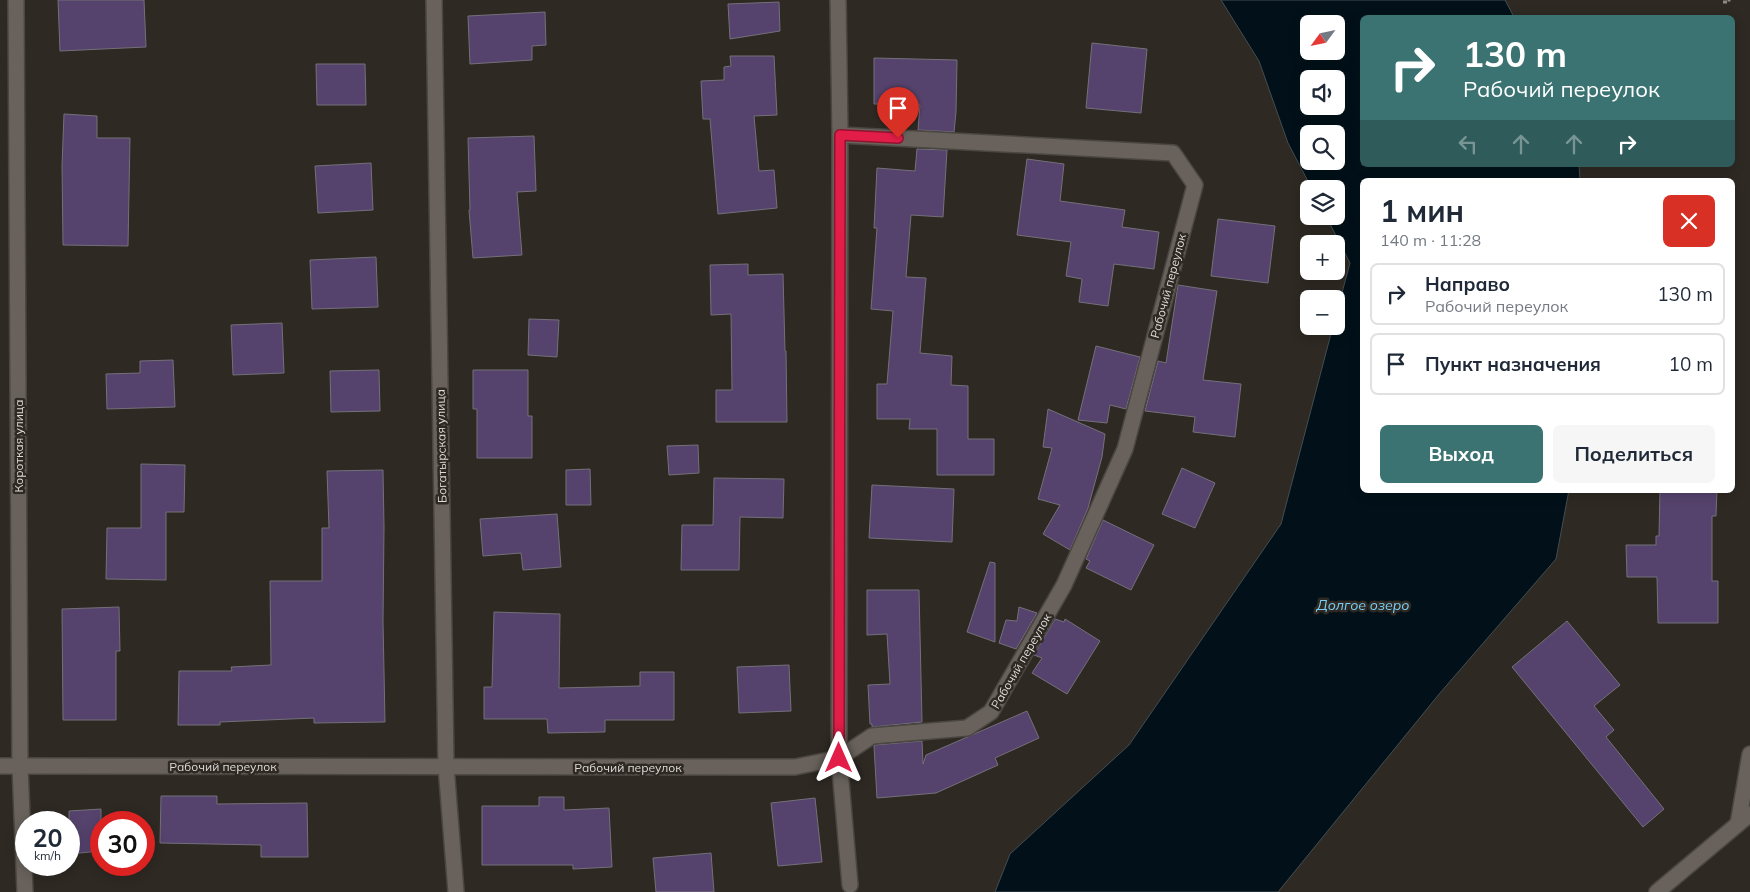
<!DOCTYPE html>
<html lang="ru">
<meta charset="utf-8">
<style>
body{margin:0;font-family:Mulish,sans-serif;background:#f6f6f7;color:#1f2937;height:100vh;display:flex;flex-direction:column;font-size:19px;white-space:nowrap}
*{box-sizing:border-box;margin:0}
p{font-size:16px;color:#747a83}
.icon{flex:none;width:28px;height:28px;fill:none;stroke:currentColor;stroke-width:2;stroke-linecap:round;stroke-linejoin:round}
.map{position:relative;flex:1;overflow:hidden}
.side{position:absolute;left:1360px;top:178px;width:375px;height:315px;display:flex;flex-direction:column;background:#fff;border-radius:8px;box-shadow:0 2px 12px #0003}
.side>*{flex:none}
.guide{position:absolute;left:1360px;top:15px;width:375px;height:152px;border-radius:8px;box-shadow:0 2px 12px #0003;background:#3b7372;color:#fff;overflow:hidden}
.needle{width:32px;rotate:237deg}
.fabs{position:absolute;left:1300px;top:15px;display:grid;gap:10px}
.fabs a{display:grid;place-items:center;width:45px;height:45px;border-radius:8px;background:#fff;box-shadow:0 2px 12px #0003;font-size:25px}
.speed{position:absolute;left:15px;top:811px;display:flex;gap:10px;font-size:25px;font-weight:700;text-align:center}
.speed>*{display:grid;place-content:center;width:65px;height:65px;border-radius:50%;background:#fff;box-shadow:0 2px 12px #0003;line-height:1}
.speed small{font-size:12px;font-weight:400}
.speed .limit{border:8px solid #d22;background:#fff;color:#111}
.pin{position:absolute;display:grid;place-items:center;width:42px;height:42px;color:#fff;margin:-51px -21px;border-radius:50% 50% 50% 0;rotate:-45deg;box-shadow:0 0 5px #0007}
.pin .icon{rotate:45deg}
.me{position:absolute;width:55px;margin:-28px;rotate:0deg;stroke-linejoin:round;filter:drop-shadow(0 0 4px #0008)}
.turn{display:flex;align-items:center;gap:18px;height:105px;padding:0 20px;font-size:22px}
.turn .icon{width:65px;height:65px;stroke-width:2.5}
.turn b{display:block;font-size:35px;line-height:42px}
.lanes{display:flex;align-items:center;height:48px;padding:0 20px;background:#0003;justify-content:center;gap:25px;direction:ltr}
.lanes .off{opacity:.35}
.round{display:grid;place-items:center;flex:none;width:52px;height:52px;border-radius:8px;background:#f6f6f7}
.summary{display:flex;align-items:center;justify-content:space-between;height:85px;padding:0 20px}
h1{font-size:30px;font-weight:700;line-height:38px}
.button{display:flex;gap:10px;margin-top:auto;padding:10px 20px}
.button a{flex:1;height:58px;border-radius:8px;background:#3b7372;color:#fff;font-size:20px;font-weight:700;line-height:58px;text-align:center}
.button a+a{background:#f6f6f7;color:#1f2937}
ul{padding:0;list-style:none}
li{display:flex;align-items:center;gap:15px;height:62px;margin:0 10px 8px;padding:0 10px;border:2px solid #e0e1e3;border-radius:8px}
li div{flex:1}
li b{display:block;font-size:19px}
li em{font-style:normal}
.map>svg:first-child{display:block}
</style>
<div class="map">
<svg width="1750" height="892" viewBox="0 0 1750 892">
<rect width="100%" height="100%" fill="#2e2923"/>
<path fill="#021119" stroke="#444e52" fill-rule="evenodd" d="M1221 0H1505L1514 17 1362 18V165H1579L1580 180H1362V490H1569L1556 559 1440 693 1278 892H995L1010 854 1129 745 1281 524 1333 326H1336V315L1350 263 1326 216H1336V189H1312L1288 143 1259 61ZM1309 24H1336V51H1309ZM1309 79H1336V106H1309ZM1309 134H1336V161H1309Z"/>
<g fill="#55436d" stroke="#747079">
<polygon points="58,0 144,0 146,47 60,51"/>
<polygon points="779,2 780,31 730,39 728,4"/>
<polygon points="545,12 546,45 532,46 532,60 470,64 468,16"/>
<polygon points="1092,43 1147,49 1141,113 1086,108"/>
<polygon points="730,56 774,56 777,115 754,116 759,171 774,170 777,208 718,214 710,119 703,119 701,81 724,80 724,67 731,66"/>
<polygon points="874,58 957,60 956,112 954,132 918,130 920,105 874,104"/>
<polygon points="316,64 365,64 366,105 317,105"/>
<polygon points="64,114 97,116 97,138 130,138 128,246 63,245 62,166"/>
<polygon points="534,136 536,191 517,192 522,255 473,258 469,210 470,210 468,138"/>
<polygon points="917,149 947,150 943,217 911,215 906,277 926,278 920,353 952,356 951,385 968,386 968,439 994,439 994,475 937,475 937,429 909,429 910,419 877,419 877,384 887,384 893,311 871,309 877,228 874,228 877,168 915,171"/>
<polygon points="1027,159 1064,164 1060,201 1125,210 1122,227 1159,232 1154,269 1114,264 1108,306 1079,302 1082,279 1066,276 1071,242 1017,235"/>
<polygon points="371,163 373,210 318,213 315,166"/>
<polygon points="1218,219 1275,226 1268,283 1211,276"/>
<polygon points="376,257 378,307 312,309 310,260"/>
<polygon points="748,264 748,275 783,274 785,351 786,351 787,422 716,422 716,390 732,390 731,314 711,315 710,265"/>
<polygon points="1178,285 1217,291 1203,380 1241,384 1235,437 1193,432 1195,417 1145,411 1158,361 1166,363"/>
<polygon points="529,319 559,320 557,357 528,355"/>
<polygon points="282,323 284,373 233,375 231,325"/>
<polygon points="1096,346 1140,357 1126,409 1110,405 1107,423 1078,420"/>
<polygon points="173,360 175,407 107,409 106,374 140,373 140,361"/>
<polygon points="379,370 380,411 331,412 330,371"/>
<polygon points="473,370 528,370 528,416 532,416 532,458 477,458 477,409 473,409"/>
<polygon points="1048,409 1105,434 1102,457 1088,508 1070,550 1043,534 1060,505 1038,499 1052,448 1043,447"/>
<polygon points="698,445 699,473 669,475 667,446"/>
<polygon points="141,464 185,465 184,512 166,512 166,580 106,579 107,528 141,528"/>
<polygon points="1182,468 1215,483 1195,528 1162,514"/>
<polygon points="590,469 591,505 566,505 566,470"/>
<polygon points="383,470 384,527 383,621 385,722 314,723 314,718 220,722 220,725 178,725 179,671 232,671 231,667 271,665 270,581 322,581 322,528 329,528 327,471"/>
<polygon points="714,478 784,479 783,518 740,517 739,570 681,570 682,525 713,525"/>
<polygon points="872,485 954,489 952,542 869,538"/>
<polygon points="1660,490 1717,490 1716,516 1712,516 1712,581 1718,581 1718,623 1658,623 1657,577 1627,577 1626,545 1656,545 1656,536 1659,536"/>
<polygon points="557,514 561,567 523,570 521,553 483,556 480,519"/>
<polygon points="1103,520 1154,545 1131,590 1086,568 1090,561 1086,559"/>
<polygon points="990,562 995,563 995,642 967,632"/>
<polygon points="867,590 919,590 922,722 872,727 872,724 870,724 868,685 890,684 887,634 867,635"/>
<polygon points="119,607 120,651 116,651 116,720 63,720 62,609"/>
<polygon points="1019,607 1037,613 1016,649 999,643 1006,620 1017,621"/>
<polygon points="494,612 560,614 559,688 640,686 640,672 674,672 674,720 605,720 605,732 548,733 547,719 484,719 484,687 492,687"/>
<polygon points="1055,619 1064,622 1065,619 1100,641 1067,694 1032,673 1042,658 1034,655"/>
<polygon points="1567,621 1620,685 1594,706 1614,730 1606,737 1664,809 1643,827 1512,667"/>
<polygon points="789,665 791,711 739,713 737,667"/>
<polygon points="1027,711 1039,738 995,758 998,765 936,793 877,798 874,746 875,745 922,741 923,764 926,755"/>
<polygon points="161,796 217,796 217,804 307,803 308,857 261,857 261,845 160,843"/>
<polygon points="539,797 564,797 564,810 609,808 612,867 573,869 573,865 482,865 482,806 539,806"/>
<polygon points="815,798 822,862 778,866 771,803"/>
<polygon points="101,809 101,851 69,854 69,811"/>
<polygon points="711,853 714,892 656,892 653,858"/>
</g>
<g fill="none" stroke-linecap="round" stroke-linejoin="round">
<g stroke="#4a4641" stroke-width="18">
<g id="street">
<polyline points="16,0 20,766 25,892"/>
<polyline points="434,0 446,766 456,892"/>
<polyline points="838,0 840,135 839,758 850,885"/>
<polyline points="0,766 795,767 839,758 872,736 967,728 991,712 1064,585 1125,449 1195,185 1173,153 840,135"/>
<polyline points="1738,824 1750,754"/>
<polyline points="1657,892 1750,814"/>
</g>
</g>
<polyline stroke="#8d8984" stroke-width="3" stroke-dasharray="4 2.5" stroke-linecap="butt" points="1723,2 1729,2 1729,0"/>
<use href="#street" stroke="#69625c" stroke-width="15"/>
</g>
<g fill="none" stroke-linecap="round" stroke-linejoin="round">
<g stroke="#92132f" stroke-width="12">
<polyline id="route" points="839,758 840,135 898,138"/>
</g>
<use href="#route" stroke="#e11d48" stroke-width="9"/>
</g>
<g text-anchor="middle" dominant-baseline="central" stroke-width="5" stroke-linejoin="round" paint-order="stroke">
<g font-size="12" fill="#dfdbd8" stroke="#2e2923">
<text transform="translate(1168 286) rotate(-75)">Рабочий переулок</text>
<text transform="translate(18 446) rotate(-90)">Короткая улица</text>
<text transform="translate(441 446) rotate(-91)">Богатырская улица</text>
<text transform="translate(1021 661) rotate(-60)">Рабочий переулок</text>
<text x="223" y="766">Рабочий переулок</text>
<text x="628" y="767">Рабочий переулок</text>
</g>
<g font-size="14" font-style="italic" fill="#78cef6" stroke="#2e2923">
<text x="1363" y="605">Долгое озеро</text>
</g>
</g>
</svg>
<div class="fabs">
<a><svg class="needle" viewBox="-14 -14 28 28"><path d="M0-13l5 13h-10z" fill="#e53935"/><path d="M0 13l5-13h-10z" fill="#747a83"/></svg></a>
<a><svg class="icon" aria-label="sound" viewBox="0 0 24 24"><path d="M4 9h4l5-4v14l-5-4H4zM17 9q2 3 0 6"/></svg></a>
<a><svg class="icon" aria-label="search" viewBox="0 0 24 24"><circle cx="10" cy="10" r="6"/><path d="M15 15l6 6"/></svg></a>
<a><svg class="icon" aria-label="layers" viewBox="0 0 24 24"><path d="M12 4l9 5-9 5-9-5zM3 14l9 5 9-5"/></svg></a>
<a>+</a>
<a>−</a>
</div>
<div class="speed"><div>20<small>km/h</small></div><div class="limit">30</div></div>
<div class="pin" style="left:898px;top:138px;background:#d93025"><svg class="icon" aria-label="arrive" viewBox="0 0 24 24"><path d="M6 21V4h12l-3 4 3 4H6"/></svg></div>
<svg class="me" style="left:839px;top:758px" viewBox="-20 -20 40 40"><path d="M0-17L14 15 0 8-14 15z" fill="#e11d48" stroke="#fff" stroke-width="4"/></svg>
<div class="guide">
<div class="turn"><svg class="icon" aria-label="right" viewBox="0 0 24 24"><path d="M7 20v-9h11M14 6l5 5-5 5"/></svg><div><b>130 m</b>Рабочий переулок</div></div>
<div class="lanes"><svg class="icon off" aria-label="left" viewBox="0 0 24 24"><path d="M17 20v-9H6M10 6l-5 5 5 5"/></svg><svg class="icon off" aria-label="ahead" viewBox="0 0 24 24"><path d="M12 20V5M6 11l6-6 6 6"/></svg><svg class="icon off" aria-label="ahead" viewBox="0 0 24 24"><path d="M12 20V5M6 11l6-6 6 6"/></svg><svg class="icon" aria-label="right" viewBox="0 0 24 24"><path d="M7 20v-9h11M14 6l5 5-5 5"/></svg></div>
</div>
<section class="side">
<div class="summary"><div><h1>1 мин</h1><p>140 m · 11:28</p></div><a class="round" style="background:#d93025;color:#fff"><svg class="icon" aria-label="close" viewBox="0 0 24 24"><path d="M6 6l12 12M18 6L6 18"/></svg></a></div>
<ul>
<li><svg class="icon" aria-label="right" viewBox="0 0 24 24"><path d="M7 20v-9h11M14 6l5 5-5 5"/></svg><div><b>Направо</b><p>Рабочий переулок</p></div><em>130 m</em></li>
<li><svg class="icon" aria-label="arrive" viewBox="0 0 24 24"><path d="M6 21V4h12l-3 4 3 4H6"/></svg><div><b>Пункт назначения</b></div><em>10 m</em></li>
</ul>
<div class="button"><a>Выход</a><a>Поделиться</a></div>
</section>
</div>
